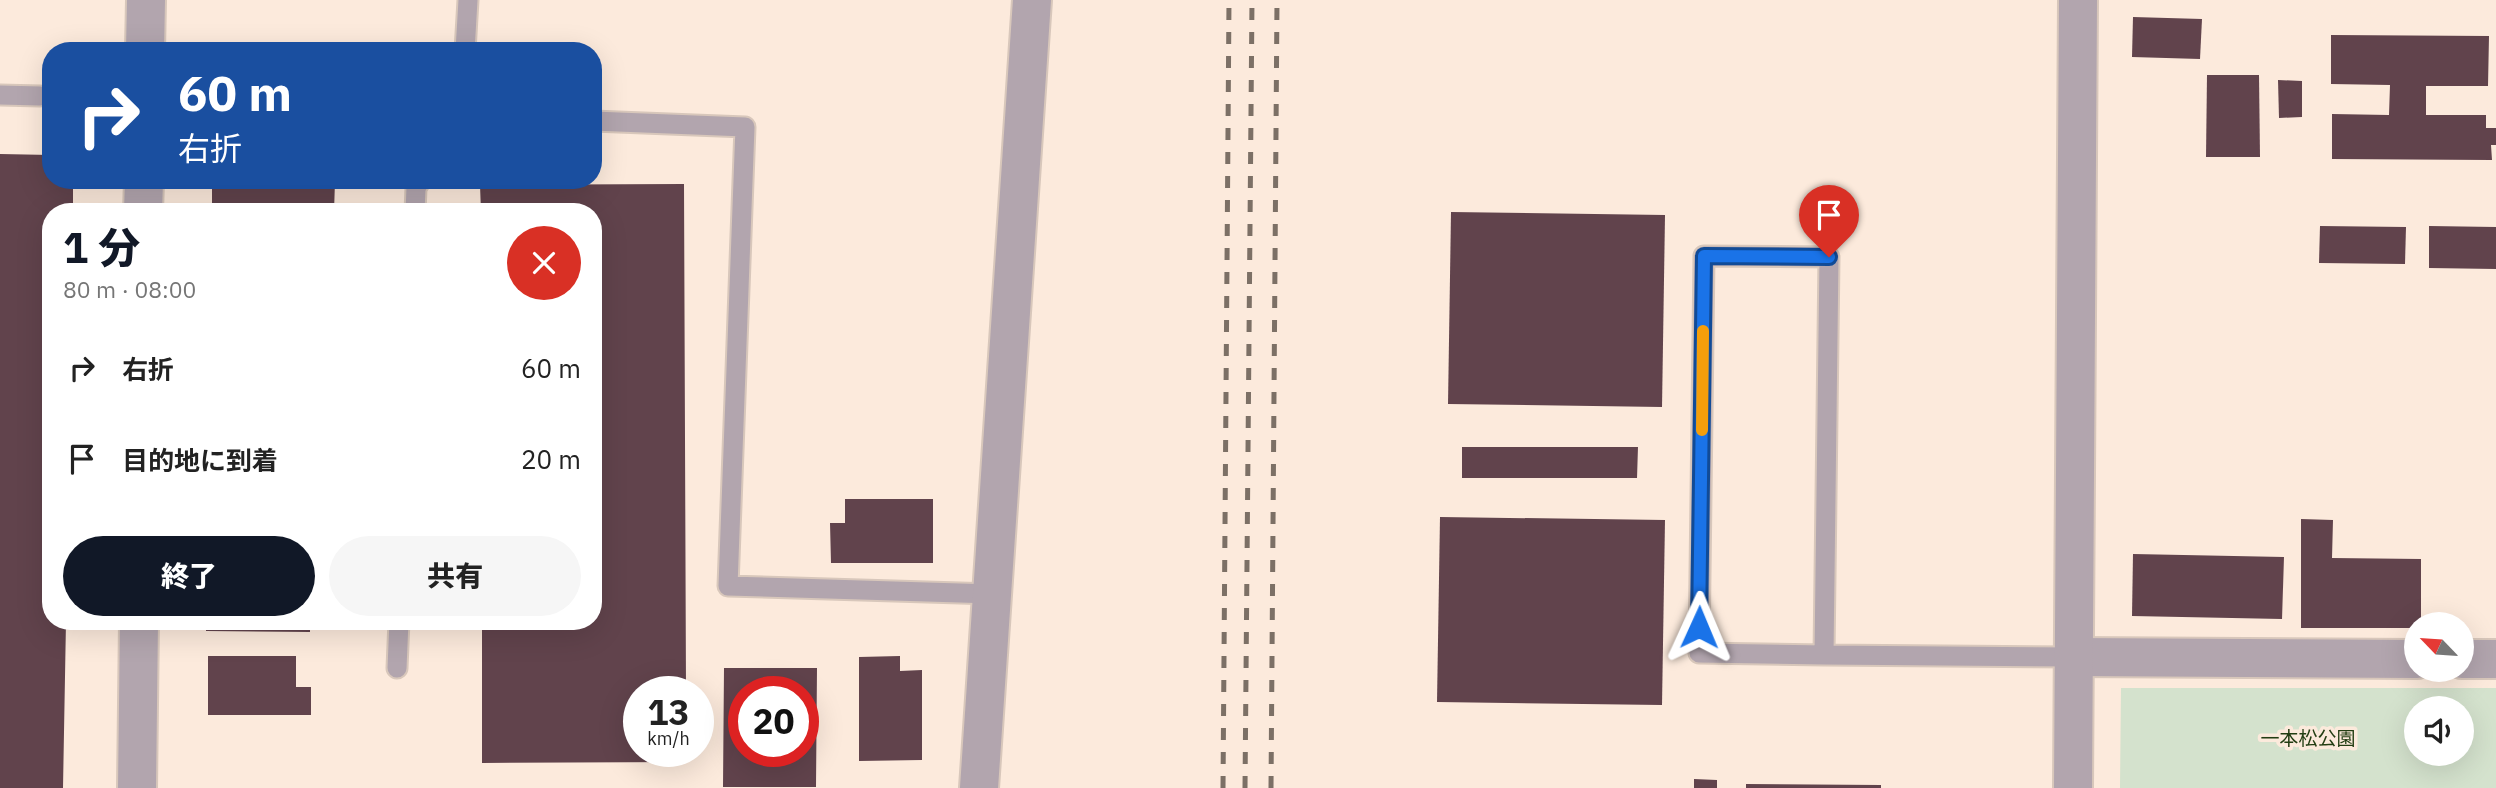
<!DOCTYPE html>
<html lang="ja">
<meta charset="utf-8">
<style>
body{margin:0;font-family:"IBM Plex Sans","Noto Sans JP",sans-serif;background:#f6f6f6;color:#222;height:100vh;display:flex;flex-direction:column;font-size:26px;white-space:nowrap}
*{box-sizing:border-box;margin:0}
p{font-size:23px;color:#767676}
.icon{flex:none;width:38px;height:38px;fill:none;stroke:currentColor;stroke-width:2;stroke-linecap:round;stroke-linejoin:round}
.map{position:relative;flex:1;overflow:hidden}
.side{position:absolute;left:42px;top:203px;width:560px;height:427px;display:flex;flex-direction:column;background:#fff;border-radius:28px;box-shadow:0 7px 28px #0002}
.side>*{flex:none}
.top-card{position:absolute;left:42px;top:42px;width:560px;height:147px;border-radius:28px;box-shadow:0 7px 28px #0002;background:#1a4fa0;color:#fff;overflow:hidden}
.needle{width:46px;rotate:295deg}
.buttons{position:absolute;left:2404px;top:612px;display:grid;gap:14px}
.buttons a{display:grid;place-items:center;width:70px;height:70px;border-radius:50%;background:#fff;box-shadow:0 7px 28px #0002;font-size:35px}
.speed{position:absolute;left:623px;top:676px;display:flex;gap:14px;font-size:35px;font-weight:700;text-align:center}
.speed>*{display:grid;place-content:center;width:91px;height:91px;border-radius:50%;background:#fff;box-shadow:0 7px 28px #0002;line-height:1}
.speed small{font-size:18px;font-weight:400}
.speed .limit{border:10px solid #d22;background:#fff;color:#111}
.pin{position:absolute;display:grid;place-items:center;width:60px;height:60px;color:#fff;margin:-72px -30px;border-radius:50% 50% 50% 0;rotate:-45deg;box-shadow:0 0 7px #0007}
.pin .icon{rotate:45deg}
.me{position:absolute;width:77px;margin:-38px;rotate:1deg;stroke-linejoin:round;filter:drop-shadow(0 0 5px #0008)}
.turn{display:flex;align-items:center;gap:24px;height:147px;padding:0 21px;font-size:32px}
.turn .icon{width:91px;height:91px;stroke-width:2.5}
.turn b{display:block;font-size:49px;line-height:60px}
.round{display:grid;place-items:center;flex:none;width:74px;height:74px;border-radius:37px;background:#f6f6f6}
.headline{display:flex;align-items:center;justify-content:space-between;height:119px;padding:0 21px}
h1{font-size:42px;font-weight:800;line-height:52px;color:#111827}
.primary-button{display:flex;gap:14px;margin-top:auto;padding:14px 21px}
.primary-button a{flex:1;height:80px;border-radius:42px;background:#111827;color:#fff;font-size:28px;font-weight:800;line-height:80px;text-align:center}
.primary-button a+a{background:#f6f6f6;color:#222}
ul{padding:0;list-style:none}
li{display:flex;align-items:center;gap:21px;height:91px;padding:0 21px}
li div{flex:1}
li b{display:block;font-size:26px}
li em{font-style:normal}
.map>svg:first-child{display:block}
</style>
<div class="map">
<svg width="2496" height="788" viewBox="0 0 2496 788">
<rect width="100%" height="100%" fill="#fceadc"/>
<path fill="#d4e2cd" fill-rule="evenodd" d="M2121 688H2496V788H2120ZM2417 709H2462V754H2417Z"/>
<g fill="#61434c" fill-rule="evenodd">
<polygon points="2133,17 2202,19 2200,59 2132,57"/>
<polygon points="2331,35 2489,36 2488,86 2426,86 2426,115 2486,115 2486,128 2496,128 2496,145 2491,145 2492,160 2332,159 2332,114 2389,115 2390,85 2331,84"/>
<polygon points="2207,75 2259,75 2260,157 2206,157"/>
<polygon points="2278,80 2302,81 2302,117 2279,118"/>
<polygon points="0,154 51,155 51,180 73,180 73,212 51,212 51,621 66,621 63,788 0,788"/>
<polygon points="212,180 335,180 334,212 212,212"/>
<polygon points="684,184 686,691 639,691 639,751 687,751 687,762 482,763 482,621 593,621 593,212 481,212 480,185"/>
<polygon points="1451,212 1665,215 1662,407 1448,404"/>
<polygon points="2320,226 2406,227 2405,264 2319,263"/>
<polygon points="2429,226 2496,227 2496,269 2429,268"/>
<polygon points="1462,447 1638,447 1637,478 1462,478"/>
<polygon points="845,499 933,499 933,563 831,563 830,523 845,523"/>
<polygon points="1440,517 1665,520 1662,705 1437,702"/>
<polygon points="2301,519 2333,520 2332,558 2421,559 2421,625 2417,625 2417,628 2301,628"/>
<polygon points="2133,554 2284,557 2282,619 2132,616"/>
<polygon points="206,621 310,621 310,632 206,631"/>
<polygon points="208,656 296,656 296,687 311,687 311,715 208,715"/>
<polygon points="900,656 900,671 922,670 922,760 859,761 859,657"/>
<path d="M724 668H817L816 787H723ZM744 691H803V751H744Z"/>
<polygon points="1694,779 1717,780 1717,788 1694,788"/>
<polygon points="1746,784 1881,785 1881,788 1746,788"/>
</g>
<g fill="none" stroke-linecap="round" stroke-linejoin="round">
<g stroke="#d8c7bb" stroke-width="23">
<g id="service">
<polyline points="465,51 468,0"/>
<polyline points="0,95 40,96"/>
<polyline points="593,121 745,127 728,586 993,594"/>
<polyline points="415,212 416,188 421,180"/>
<polyline points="1824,655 1699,653 1704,256 1829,257 1824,655 2074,657"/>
<polyline points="397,668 399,621"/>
</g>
</g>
<g stroke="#d8c7bb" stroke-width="42">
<g id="minor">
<polyline points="2074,657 2417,659"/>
<polyline points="2462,659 2496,659"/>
<polyline points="979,788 1032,0"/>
</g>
</g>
<g stroke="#d8c7bb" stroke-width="42">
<g id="tertiary">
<polyline points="145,51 146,0"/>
<polyline points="143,212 144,180"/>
<polyline points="137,788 139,621"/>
<polyline points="2073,788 2078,0"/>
</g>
</g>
<use href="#service" stroke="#b2a5ae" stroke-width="19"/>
<use href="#minor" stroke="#b2a5ae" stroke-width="38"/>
<use href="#tertiary" stroke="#b2a5ae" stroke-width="38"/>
<g stroke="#7c7066" stroke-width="5" stroke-dasharray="12 12" stroke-linecap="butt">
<polyline points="1223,788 1229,0"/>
<polyline points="1245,788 1252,0"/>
<polyline points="1271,788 1277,0"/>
</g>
</g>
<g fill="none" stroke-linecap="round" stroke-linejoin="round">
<g stroke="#114b97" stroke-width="18">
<polyline id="route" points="1699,627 1704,256 1829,257"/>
</g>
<use href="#route" stroke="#1a73e8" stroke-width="12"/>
<polyline stroke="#f59e0b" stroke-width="12" points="1702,430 1703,331"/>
</g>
<g text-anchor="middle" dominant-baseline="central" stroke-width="7" stroke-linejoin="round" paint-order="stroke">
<g font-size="19" fill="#233d13" stroke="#fceadc">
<text x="2308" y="738">一本松公園</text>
</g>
</g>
</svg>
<div class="buttons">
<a><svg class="needle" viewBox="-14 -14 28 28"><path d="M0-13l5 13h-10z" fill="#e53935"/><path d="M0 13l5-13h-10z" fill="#767676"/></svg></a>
<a><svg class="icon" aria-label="sound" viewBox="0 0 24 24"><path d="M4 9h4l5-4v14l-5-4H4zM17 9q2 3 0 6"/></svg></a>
</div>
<div class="speed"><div>13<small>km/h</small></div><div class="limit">20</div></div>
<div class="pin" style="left:1829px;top:257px;background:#d93025"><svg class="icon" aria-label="arrive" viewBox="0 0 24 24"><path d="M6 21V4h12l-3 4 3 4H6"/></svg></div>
<svg class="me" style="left:1699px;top:627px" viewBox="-20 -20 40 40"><path d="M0-17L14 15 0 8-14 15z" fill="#1a73e8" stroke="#fff" stroke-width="4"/></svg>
<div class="top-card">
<div class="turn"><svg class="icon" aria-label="right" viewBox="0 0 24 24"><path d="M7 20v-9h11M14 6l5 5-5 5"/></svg><div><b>60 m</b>右折</div></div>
</div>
<section class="side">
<div class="headline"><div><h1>1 分</h1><p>80 m · 08:00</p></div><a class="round" style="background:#d93025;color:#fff"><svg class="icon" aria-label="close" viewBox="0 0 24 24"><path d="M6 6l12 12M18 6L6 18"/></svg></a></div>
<ul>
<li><svg class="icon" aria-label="right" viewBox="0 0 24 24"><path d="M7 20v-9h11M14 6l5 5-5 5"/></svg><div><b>右折</b></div><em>60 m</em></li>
<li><svg class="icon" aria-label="arrive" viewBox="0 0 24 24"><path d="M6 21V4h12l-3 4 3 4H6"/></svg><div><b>目的地に到着</b></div><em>20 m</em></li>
</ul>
<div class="primary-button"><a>終了</a><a>共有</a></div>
</section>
</div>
